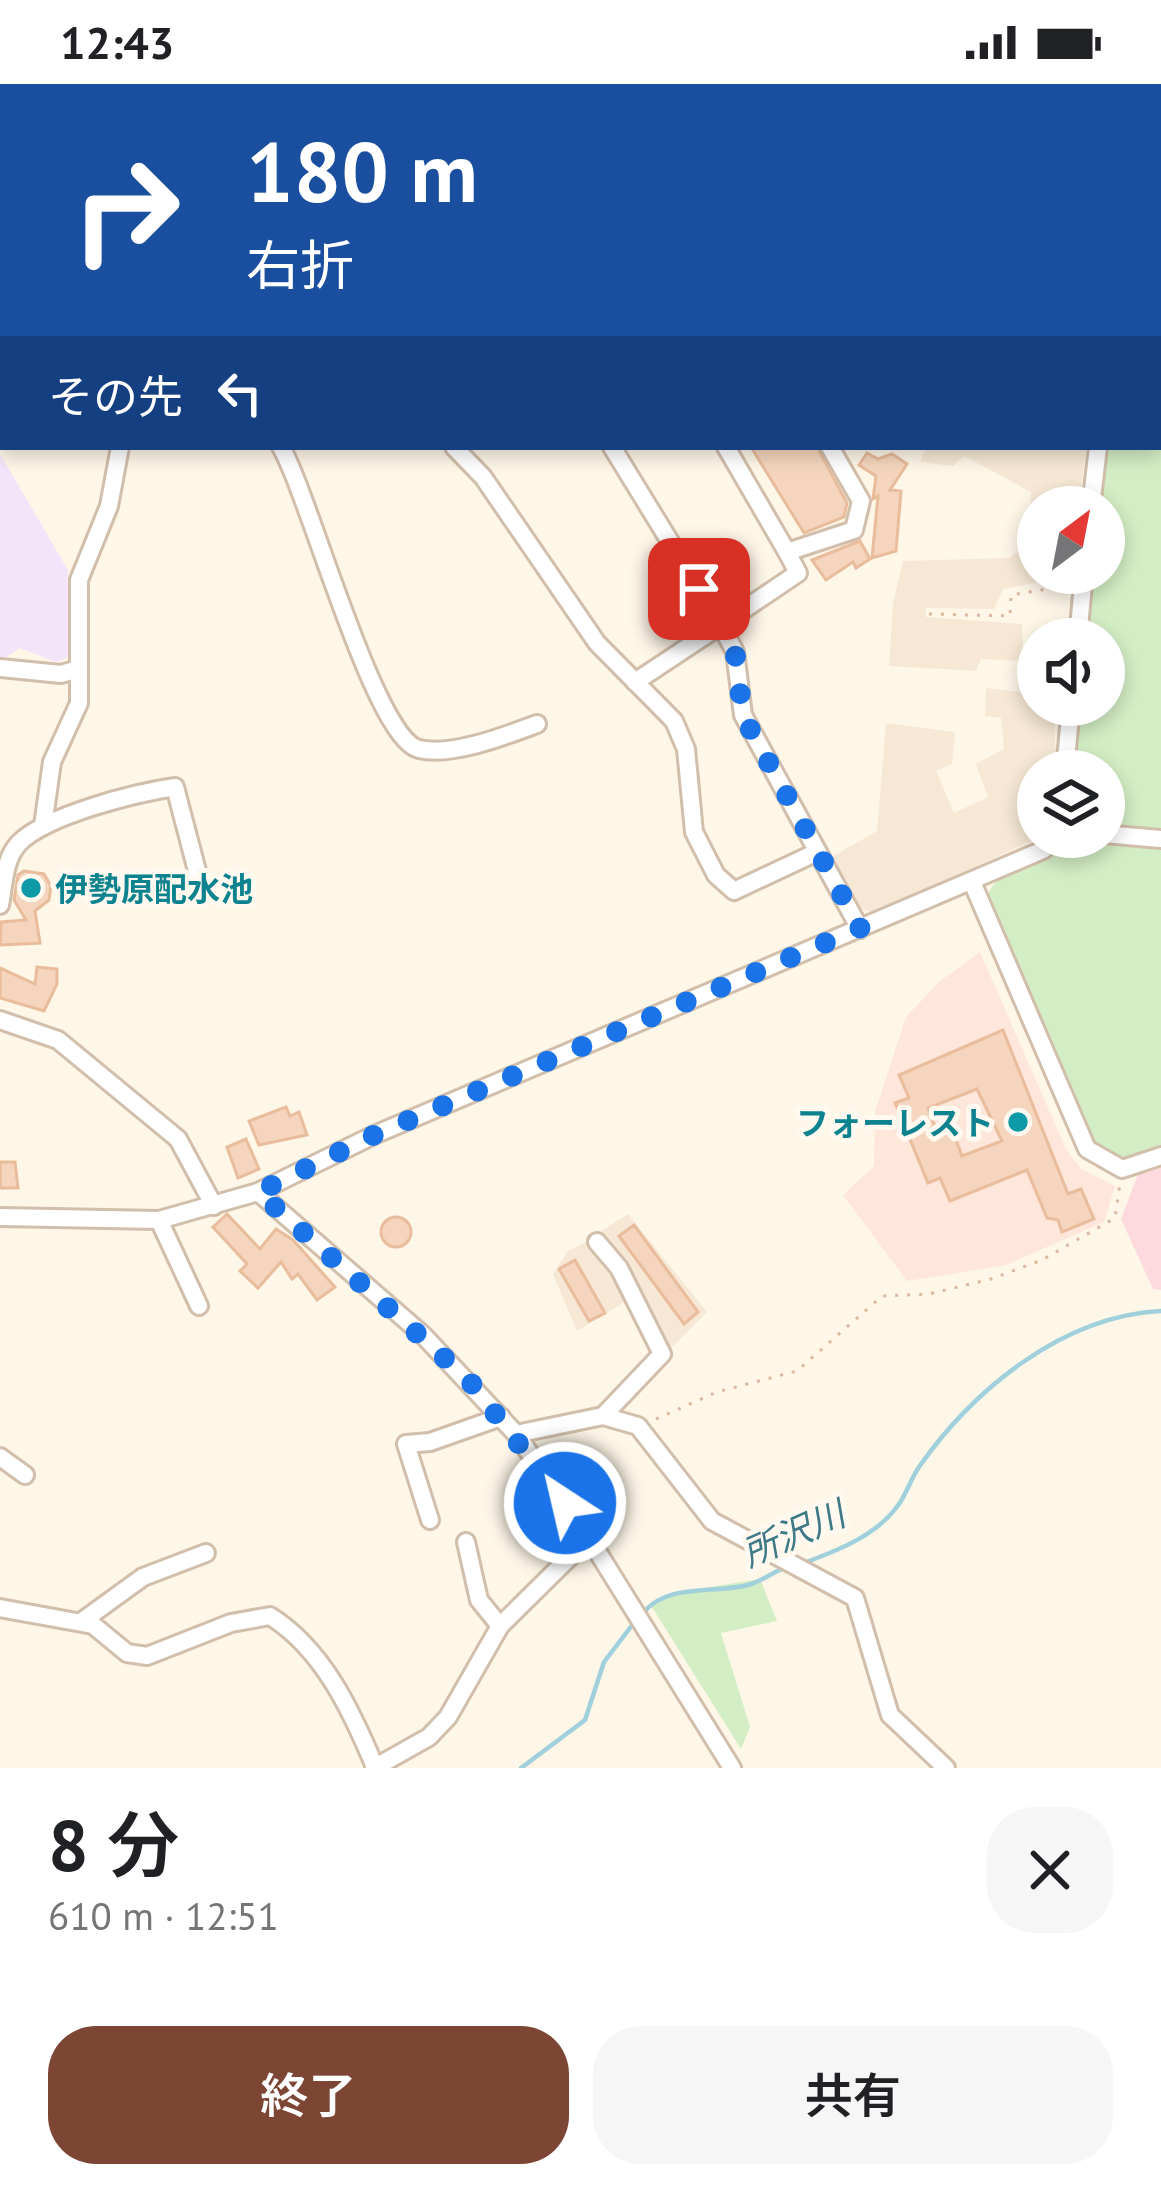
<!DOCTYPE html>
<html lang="ja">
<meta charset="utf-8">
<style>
body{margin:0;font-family:"PT Sans","Noto Sans JP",sans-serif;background:#f6f6f6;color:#202124;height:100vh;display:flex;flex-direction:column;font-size:45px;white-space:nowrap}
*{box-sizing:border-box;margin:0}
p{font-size:39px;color:#757577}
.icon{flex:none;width:66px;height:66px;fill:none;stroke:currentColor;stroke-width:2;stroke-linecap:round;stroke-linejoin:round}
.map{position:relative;height:1684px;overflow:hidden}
.panel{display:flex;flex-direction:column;background:#fff;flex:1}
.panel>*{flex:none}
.top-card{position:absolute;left:0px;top:0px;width:1161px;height:366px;box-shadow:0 6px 18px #0003;background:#1a4fa0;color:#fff;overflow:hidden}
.needle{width:78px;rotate:32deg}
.buttons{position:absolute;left:1017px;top:402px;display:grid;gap:24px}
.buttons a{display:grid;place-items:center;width:108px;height:108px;border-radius:50%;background:#fff;box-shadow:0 6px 18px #0003;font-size:60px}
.pin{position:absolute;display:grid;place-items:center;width:102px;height:102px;color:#fff;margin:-51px;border-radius:24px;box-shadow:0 6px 18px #0006}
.me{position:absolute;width:132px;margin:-66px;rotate:325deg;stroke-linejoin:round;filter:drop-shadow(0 0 9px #0008)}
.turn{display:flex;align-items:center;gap:42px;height:252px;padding:0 48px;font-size:54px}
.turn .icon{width:156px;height:156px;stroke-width:2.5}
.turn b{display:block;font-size:84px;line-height:102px}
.then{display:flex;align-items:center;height:114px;padding:0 48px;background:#0003;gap:24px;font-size:45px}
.round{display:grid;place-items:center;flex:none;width:126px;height:126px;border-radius:48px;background:#f6f6f6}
.summary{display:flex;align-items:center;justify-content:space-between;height:204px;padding:0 48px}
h1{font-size:72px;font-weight:600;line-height:90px}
.primary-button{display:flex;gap:24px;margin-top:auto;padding:24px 48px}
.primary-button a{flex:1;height:138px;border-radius:48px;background:#7d4533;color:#fff;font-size:48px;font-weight:600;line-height:138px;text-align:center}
.primary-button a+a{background:#f6f6f6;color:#202124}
.status{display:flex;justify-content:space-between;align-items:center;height:84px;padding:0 60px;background:#fff;direction:ltr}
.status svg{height:33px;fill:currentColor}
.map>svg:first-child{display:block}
</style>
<div class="status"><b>12:43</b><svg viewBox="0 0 49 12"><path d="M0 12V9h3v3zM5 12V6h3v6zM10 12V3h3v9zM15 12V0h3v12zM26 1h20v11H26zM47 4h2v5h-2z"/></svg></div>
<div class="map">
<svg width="1161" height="1684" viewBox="0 0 1161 1684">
<rect width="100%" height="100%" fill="#fef6e7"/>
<g fill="#f6e8d5">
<polygon points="926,363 1086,363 1079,423 1038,423 1038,489 1070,492 1003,505 994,525 926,524 926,533 1022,540 1023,577 981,575 976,587 889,582 893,520 903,477 1009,474 1028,460 1031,408 964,372 953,382 920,378"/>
<polygon points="986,604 1038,610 1038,621 1054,621 1056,687 1038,687 1040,753 874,829 856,823 830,774 877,747 886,639 955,648 952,680 936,687 954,729 988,713 976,680 1004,665 1001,634 985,632"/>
<polygon points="628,1130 707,1228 669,1266 622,1179 597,1150"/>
<polygon points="588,1157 626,1217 577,1247 553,1190 568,1167"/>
</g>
<polygon fill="#ffe6db" points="980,868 1066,1065 1081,1085 1115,1102 1104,1138 1006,1181 907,1197 843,1111 874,1082 875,1028 906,933 939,898"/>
<polygon fill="#f3e4fa" points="0,370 68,486 69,534 81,557 74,571 56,578 20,564 0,577"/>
<polygon fill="#fcdadd" points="1161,1080 1161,1206 1153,1205 1121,1135 1138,1090"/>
<g fill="#d3edc4">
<path d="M583 0H1161V1064L1122 1075 1093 1061 987 812C998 782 1043 781 1061 753H1104V687H1072L1078 621H1104V555H1085L1092 489H1104V423H1099L1105 363H1158V3Z"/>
<polygon points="760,1495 777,1537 721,1549 750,1643 741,1665 650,1520 686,1507"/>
</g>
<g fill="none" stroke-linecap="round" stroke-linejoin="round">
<g stroke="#9fd0dc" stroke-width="4.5">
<path d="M801 1480C834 1468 874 1453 896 1424 906 1412 910 1396 919 1383 973 1306 1062 1232 1161 1227"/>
<path d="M644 1528C668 1499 714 1510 748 1501 760 1498 772 1489 784 1484"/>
<polyline points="521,1684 585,1636 604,1578 636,1536"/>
</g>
</g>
<g fill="#f5d5bd" stroke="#e9bc9c" stroke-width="3" fill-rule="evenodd">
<polygon points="751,363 817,363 847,419 844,433 804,449"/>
<polygon points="867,369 878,375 892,370 907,380 890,406 901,407 896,467 872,474 878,412 873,415 876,392 859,381"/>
<polygon points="860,457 870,475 856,484 853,478 826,496 812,476"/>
<polygon points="24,787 44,790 51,802 49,816 35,827 40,859 0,861 1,838 26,836 14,816 18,791"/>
<polygon points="37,883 57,885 57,900 44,927 0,914 0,884 35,900"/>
<path d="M1003 946 1068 1110 1081 1105 1094 1135 1062 1148 1058 1136 1047 1134 1027 1086 950 1117 940 1094 928 1099 895 1019 909 1014 899 991ZM977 1005 1002 1057 962 1072 952 1045 938 1050 928 1024Z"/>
<polygon points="286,1023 290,1032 299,1028 307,1051 259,1061 249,1037"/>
<polygon points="246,1055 259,1085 238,1094 227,1063"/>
<polygon points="0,1078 15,1078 18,1104 0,1104"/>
<polygon points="227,1130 260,1165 276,1145 293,1156 335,1203 317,1216 298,1190 292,1195 281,1178 258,1204 240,1187 247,1180 213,1143"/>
<circle cx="396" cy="1148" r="15"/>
<polygon points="634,1141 698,1228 684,1240 619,1152"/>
<polygon points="575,1176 605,1229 589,1237 559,1185"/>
</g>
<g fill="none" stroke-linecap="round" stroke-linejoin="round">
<g stroke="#d1beab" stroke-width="22">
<g id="minor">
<polyline points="199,0 202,3"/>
<polyline points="573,0 574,3"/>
<polyline points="1112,0 1115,3"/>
<polyline points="370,3 374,0"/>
<polyline points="0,33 3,34"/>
<polyline points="0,259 3,257"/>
<polyline points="1158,343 1161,344"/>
<path d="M281 363C310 413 374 654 419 665 452 673 507 651 537 640"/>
<polyline points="454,363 483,393 597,559 674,637 686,665 694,748 716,791 734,807 815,769"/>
<polyline points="612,363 721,541 798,489 787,468"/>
<polyline points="726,363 787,468 854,446 861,417 830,363"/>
<polyline points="1091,423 1098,363"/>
<polyline points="1078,555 1084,489"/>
<polyline points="0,584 61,590 78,585"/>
<polyline points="635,598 721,541 735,568 743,631 860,845"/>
<polyline points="1065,687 1071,621"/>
<polyline points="43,742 52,678 79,619 79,496 109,422 120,363"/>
<polyline points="1104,750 1161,755"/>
<polyline points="972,798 1087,1065 1122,1085 1161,1072"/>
<path d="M0 821C4 800 4 775 19 759 47 731 135 709 175 703L202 806"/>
<polyline points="0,936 58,956 178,1055 214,1122"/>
<polyline points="258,1108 423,1251 516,1350 589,1454 732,1684"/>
<polyline points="0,1133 159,1136 258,1108 374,1051 1043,766 1055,753"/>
<polyline points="159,1136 199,1222"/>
<polyline points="597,1158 619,1184 662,1270 603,1332"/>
<polyline points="516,1350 603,1332 638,1342 712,1437 855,1514 890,1631 946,1684"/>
<polyline points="0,1373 25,1391"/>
<polyline points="430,1436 406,1360 430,1358 501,1333"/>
<polyline points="466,1458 479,1516 500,1542"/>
<path d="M0 1524 93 1541 127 1569 147 1572 231 1539 270 1532C323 1565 352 1628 375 1683"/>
<polyline points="81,1538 143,1493 206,1469"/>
<polyline points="374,1684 429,1653 448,1633 500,1542 589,1454"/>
</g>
</g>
<g stroke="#dbb89f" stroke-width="3" stroke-dasharray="3 9" stroke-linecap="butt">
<polyline points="655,0 658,3"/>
<polyline points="933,0 933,3"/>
<polyline points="1000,0 1005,3"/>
<polyline points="833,3 833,0"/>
<polyline points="1158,93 1161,91"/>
<polyline points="1158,260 1161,260"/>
<polyline points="0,328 3,330"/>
<polyline points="929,530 1010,532 1011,511 1064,502"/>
<polyline points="656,1335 717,1308 797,1287 882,1212 929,1210 991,1195 1042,1176 1115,1134 1120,1099"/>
</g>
<use href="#minor" stroke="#fff" stroke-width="16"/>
</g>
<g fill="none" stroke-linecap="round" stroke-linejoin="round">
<polyline stroke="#1a73e8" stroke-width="21" stroke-dasharray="0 37.8" points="565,1419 468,1295 258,1108 374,1051 860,844 743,632 735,568 699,505"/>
</g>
<g fill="#0f9aa8" stroke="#fff9ef" stroke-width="4.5">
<circle cx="31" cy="804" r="12"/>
<circle cx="1018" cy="1038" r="12"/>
</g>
<g text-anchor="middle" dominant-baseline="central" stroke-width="10" stroke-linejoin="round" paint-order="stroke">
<g font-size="33" font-weight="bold" fill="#0d838f" stroke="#fff9ef" text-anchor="start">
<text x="55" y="804">伊勢原配水池</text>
<text x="994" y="1038" text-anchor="end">フォーレスト</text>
</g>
<g font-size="36" font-style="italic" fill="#3e7987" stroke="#fff9ef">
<text transform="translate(793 1449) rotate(-24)">所沢川</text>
</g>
</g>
</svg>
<div class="buttons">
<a><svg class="needle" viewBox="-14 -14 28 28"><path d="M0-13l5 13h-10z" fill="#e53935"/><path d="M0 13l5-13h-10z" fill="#757577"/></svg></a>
<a><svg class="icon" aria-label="sound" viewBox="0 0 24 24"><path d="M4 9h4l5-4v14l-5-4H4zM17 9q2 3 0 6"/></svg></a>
<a><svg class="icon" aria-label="layers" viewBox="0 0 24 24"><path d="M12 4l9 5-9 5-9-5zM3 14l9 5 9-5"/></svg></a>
</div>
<div class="pin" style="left:699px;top:505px;background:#d93025"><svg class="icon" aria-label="arrive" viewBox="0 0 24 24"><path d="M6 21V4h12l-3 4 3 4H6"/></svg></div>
<svg class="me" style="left:565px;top:1419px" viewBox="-20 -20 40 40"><circle r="17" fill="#1a73e8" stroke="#fff" stroke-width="3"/><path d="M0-11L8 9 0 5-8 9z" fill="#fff"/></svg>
<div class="top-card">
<div class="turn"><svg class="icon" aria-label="right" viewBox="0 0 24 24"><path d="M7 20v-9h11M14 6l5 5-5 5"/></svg><div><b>180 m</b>右折</div></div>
<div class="then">その先<svg class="icon" aria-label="left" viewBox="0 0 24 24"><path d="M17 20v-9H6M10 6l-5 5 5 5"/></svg></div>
</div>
</div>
<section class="panel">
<div class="summary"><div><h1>8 分</h1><p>610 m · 12:51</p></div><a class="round"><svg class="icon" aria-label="close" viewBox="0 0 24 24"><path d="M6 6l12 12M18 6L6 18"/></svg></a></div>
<div class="primary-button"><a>終了</a><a>共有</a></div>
</section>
